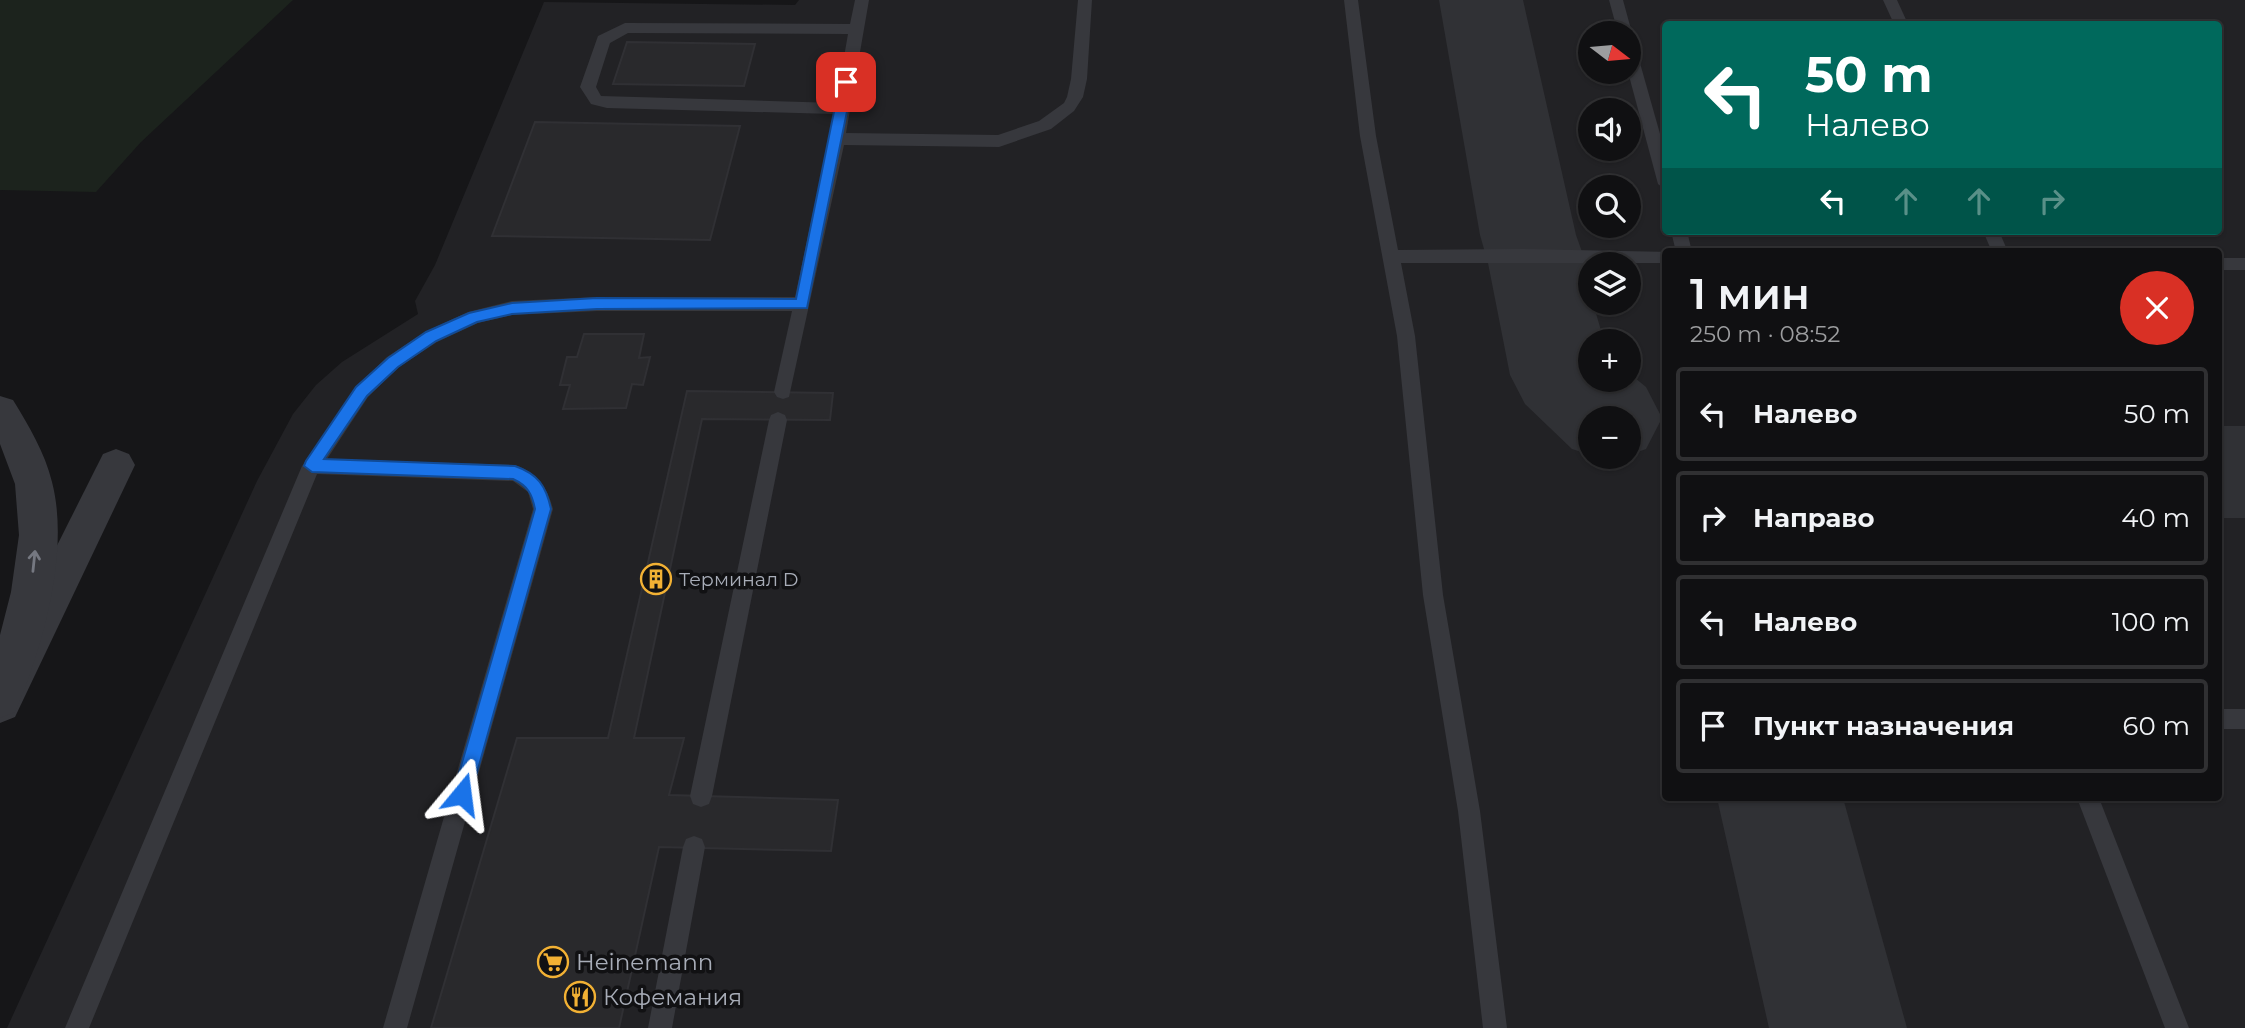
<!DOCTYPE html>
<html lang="ru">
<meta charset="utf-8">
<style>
body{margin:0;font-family:Montserrat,sans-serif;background:#19191b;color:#f1f3f6;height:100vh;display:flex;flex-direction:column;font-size:26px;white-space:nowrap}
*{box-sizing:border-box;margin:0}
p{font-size:23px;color:#9c9d9f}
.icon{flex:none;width:38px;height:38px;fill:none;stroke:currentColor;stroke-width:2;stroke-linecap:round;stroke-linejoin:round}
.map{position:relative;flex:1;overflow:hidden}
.details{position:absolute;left:1662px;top:248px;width:560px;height:553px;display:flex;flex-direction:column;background:#101012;border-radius:7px;box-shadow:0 2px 5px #0004,0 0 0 2px #303032}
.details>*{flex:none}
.banner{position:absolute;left:1662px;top:21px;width:560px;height:214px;border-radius:7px;box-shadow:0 2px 5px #0004,0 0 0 2px #303032;background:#00695c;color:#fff;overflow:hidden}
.needle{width:46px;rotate:106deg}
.controls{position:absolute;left:1578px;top:21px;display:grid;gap:14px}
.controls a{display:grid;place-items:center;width:63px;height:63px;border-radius:50%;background:#101012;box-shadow:0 2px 5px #0004,0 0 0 2px #303032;font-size:35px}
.pin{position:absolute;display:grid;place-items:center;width:60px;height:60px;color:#fff;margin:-30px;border-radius:14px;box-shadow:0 4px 10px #0006}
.me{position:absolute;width:77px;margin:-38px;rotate:16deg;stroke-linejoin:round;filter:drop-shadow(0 0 5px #0008)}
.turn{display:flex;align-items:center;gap:24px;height:147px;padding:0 28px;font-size:32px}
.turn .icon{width:91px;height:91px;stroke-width:2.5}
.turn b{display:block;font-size:49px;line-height:60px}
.lanes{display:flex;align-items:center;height:66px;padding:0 28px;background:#0003;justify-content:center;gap:35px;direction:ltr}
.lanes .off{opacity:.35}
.round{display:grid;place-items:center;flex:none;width:74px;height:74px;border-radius:37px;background:#19191b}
.head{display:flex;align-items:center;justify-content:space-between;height:119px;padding:0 28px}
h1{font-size:42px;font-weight:600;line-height:52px}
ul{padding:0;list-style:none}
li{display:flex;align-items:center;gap:21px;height:94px;margin:0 14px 10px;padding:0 14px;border:4px solid #303032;border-radius:7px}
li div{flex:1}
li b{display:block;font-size:26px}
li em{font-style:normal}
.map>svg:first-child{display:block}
</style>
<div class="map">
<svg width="2245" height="1028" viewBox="0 0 2245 1028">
<rect width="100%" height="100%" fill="#161618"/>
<path fill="#222225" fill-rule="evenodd" d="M799 0H2245V1028H7L257 481 293 414 316 385 342 362 418 314 415 301 435 265 544 2 795 5ZM1666 24H2219V231H1666ZM1591 33H1629V72H1591ZM1591 110H1629V149H1591ZM1591 187H1629V226H1591ZM1666 252H2219V798H1666ZM1591 264H1629V303H1591ZM1591 341H1629V380H1591ZM1591 418H1629V457H1591Z"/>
<polygon fill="#1c231d" points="0,0 293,0 141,142 96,192 0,190"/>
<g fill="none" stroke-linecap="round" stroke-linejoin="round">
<g fill="#303135" fill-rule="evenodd">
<polygon points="1439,0 1523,0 1576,235 1586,263 1591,303 1593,303 1604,341 1591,341 1591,380 1629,380 1629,373 1646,387 1662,418 1646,449 1629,455 1629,418 1591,418 1591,455 1572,449 1525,404 1510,375 1488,263 1480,235"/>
<rect x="2219" y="426" width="26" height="92"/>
<polygon points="1595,457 1623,457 1609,461"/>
<polygon points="1717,798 1843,798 1907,1028 1769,1028"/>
</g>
</g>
<g fill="#29292c" stroke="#303034" stroke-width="2">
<polygon points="627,42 755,44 744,86 613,84"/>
<polygon points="535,122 740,126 710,240 492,236"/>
<polygon points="584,334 644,334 639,358 650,357 643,385 632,384 626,408 563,409 570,385 560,385 567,357 577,357"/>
<polygon points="687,391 833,393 830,420 702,419 634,738 684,738 669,795 838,800 831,851 659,847 619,1028 431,1028 517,738 608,738"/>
</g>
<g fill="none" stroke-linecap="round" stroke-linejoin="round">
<g fill="#37383d" fill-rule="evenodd">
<path d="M855 0H869L846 133 998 135 1039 121 1064 103 1067 97 1071 79 1078 0H1092L1087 79 1083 97 1074 111 1051 129 999 147 844 145 789 397 783 399 777 397 774 392 792 311H597L512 315 478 323 437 342 399 367 368 397 327 459 515 465C537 473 547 486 553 509L407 1028H383L533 509 528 492 513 481 317 474 89 1028H65L302 466 356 387 387 357 425 332 468 312 512 301 597 297H795L834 114 607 108 591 104 580 87 598 36 625 23 850 24ZM628 33 848 34 836 103 601 96 596 87 610 43Z"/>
<polygon points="1344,0 1358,0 1376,136 1398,250 1520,249 1671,252 1666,252 1666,263 1401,263 1415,336 1443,595 1480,811 1507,1028 1483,1028 1458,811 1423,595 1397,336 1360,136"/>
<polygon points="1609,0 1623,0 1632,33 1630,37 1629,33 1618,33"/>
<polygon points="1883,0 1897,0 1908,24 1894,24"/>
<polygon points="1629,44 1636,49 1666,155 1666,190 1658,184 1628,72"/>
<polygon points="1671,231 1687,231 1692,252 1676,252"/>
<polygon points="1983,231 1999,231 2008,252 1992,252"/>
<rect x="2219" y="258" width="26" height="12"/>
<polygon points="778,412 785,415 787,420 712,796 709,804 701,807 693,804 690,796 769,420 771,415"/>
<rect x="2219" y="709" width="26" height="20"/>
<polygon points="2077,798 2099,798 2189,1028 2165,1028"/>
<polygon points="694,836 702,839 705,847 672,1028 648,1028 683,847 686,839"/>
</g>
<polygon fill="#37383d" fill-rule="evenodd" points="116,449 129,454 135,465 15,717 0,723 0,659 103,454"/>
<path fill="#37383d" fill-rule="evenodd" d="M0 396 13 400C29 426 45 453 52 482 70 551 43 648 15 712L0 718V635L11 592 19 535 15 484 0 444Z"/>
</g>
<defs><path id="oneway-shaft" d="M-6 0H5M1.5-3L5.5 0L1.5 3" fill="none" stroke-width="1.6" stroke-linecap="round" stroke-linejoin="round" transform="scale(1.75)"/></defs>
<use stroke="#757881" href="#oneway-shaft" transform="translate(34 561) rotate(-84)"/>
<path fill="#1a73e8" stroke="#114b97" stroke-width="2" d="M846 78 853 82 807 308 597 309 512 314 477 322 436 341 398 367 367 396 324 459 515 466C538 474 546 486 551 509L471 794 468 801 462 803 455 801 453 794 535 509C532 494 528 486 513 479L312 472 304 466 306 461 356 387 388 358 426 332 469 313 512 303 597 298 796 299 840 82Z"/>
<defs>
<g id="building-ring" transform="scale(1.575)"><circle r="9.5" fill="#111113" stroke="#f2b134" stroke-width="1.5"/><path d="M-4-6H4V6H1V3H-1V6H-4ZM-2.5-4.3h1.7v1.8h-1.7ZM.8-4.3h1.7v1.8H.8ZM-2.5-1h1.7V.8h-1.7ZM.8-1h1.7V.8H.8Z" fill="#f2b134"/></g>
<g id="supermarket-ring" transform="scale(1.575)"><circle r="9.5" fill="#111113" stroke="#f2b134" stroke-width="1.5"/><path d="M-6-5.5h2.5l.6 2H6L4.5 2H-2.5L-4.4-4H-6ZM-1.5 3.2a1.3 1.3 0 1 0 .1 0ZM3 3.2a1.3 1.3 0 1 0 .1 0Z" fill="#f2b134"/></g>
<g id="restaurant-ring" transform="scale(1.575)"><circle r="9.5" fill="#111113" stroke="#f2b134" stroke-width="1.5"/><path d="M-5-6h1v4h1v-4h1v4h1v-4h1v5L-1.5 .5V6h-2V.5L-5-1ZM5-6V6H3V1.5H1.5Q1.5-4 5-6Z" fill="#f2b134"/></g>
</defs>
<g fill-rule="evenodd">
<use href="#building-ring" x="656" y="579"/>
<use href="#supermarket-ring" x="553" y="962"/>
<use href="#restaurant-ring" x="580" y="997"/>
</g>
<g text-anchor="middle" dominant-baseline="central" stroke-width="7" stroke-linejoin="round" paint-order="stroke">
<g font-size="19" fill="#a8adb8" stroke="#111113" text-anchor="start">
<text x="679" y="579">Терминал D</text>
</g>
<g font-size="23" fill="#a8adb8" stroke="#111113" text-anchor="start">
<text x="576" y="962">Heinemann</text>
<text x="603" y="997">Кофемания</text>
</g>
</g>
</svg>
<div class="controls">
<a><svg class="needle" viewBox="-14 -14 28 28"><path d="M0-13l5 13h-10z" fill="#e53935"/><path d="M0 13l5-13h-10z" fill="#9c9d9f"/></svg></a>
<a><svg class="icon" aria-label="sound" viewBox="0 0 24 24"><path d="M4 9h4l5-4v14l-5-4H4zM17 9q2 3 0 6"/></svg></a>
<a><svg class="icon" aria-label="search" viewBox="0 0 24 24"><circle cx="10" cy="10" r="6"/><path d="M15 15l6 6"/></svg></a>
<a><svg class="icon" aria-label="layers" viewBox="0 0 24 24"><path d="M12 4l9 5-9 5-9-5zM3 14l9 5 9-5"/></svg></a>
<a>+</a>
<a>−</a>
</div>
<div class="pin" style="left:846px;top:82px;background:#d93025"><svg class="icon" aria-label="arrive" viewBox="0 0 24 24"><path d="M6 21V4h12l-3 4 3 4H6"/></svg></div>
<svg class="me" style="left:462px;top:794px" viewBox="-20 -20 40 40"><path d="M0-17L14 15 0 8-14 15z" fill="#1a73e8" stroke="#fff" stroke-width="4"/></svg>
<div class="banner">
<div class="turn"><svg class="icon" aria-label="left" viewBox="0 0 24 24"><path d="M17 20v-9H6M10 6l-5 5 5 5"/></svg><div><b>50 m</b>Налево</div></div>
<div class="lanes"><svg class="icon" aria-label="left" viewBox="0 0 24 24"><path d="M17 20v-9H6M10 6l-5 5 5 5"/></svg><svg class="icon off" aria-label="ahead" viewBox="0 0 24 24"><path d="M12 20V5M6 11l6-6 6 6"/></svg><svg class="icon off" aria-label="ahead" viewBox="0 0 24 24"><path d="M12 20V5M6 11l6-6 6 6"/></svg><svg class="icon off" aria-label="right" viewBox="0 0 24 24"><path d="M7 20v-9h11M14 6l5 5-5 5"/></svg></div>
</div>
<section class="details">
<div class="head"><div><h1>1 мин</h1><p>250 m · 08:52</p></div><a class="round" style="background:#d93025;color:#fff"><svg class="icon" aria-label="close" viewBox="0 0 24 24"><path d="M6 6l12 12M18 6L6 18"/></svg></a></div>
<ul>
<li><svg class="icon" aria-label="left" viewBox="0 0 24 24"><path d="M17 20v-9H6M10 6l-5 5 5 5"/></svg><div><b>Налево</b></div><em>50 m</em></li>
<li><svg class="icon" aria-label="right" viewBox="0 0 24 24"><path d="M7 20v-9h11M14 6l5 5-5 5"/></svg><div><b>Направо</b></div><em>40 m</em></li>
<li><svg class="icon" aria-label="left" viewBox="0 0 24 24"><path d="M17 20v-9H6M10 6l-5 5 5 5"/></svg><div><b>Налево</b></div><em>100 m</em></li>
<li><svg class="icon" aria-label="arrive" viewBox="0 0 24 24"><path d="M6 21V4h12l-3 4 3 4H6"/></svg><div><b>Пункт назначения</b></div><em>60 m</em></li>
</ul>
</section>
</div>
